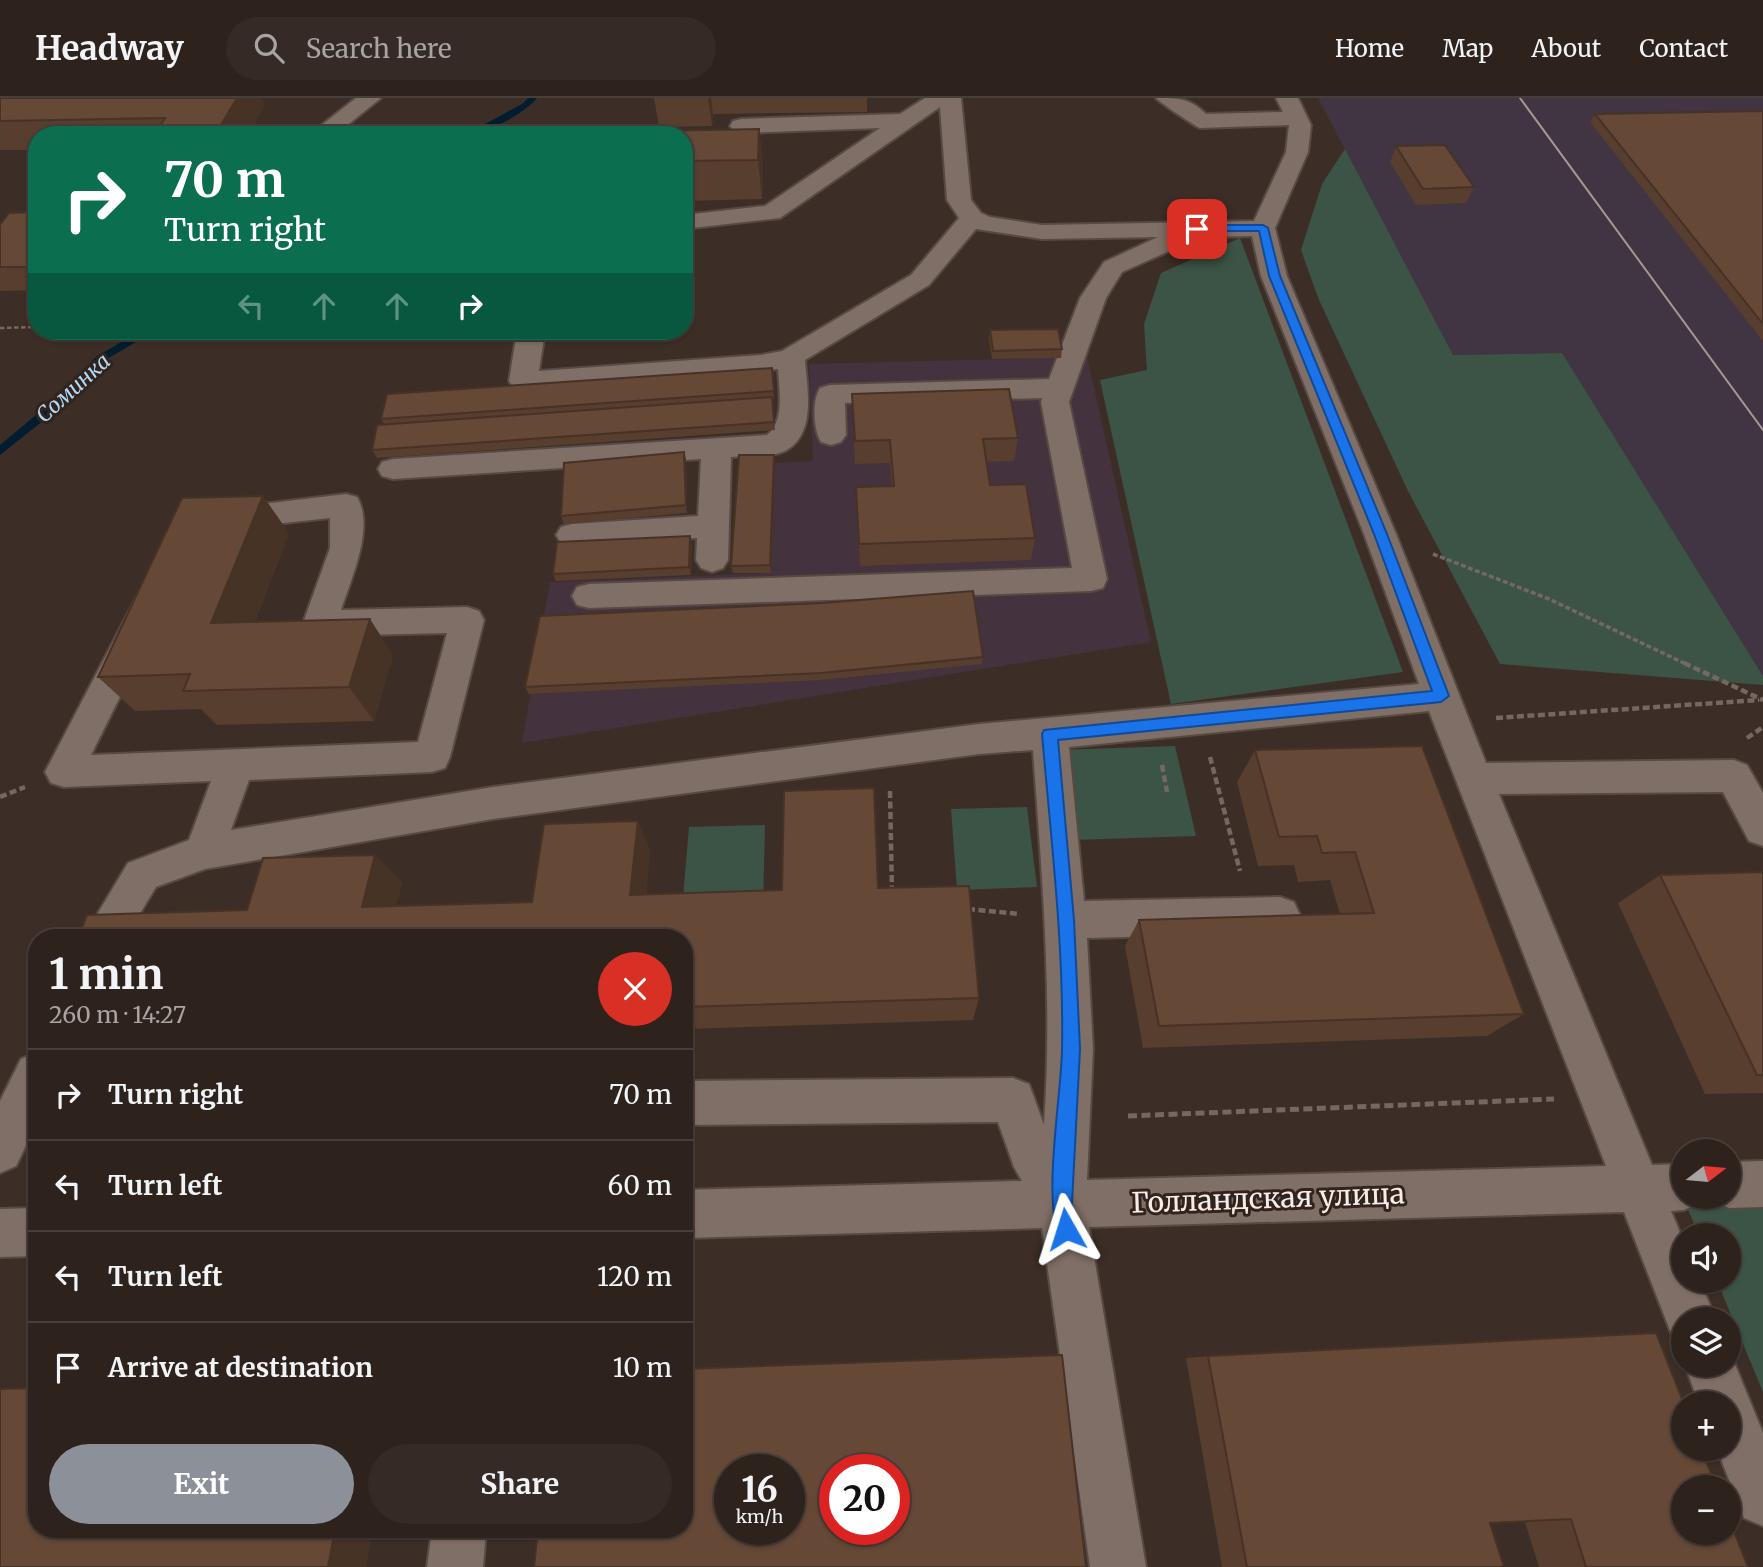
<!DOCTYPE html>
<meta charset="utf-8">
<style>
body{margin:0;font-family:Merriweather,serif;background:#352a25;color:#f1f3f6;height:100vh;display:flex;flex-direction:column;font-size:26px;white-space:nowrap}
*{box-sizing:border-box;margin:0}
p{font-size:23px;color:#a7a4a3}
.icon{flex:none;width:38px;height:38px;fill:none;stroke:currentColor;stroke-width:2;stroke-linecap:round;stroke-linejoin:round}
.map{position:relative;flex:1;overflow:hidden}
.side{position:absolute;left:28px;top:831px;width:665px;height:609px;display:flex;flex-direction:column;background:#2d221c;border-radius:28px;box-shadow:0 2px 5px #0004,0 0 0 2px #483f3b}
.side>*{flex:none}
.top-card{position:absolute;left:28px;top:28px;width:665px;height:214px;border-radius:28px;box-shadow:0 2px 5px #0004,0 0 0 2px #483f3b;background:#0b6e4f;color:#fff;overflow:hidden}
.needle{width:46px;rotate:74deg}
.tools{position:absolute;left:1671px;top:1041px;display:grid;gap:14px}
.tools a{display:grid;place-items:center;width:70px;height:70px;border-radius:50%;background:#2d221c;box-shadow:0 2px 5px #0004,0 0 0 2px #483f3b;font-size:35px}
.speed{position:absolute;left:714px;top:1356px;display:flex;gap:14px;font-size:35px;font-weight:700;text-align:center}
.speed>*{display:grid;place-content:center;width:91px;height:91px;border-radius:50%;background:#2d221c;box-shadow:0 2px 5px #0004,0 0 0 2px #483f3b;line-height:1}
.speed small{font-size:18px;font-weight:400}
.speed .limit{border:10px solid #d22;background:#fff;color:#111}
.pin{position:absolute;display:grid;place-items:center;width:60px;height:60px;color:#fff;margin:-30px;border-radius:14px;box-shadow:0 4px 10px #0006}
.me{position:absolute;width:77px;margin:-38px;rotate:354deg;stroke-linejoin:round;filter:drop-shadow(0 0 5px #0008)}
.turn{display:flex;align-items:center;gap:24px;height:147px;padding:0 21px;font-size:32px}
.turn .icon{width:91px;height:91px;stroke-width:2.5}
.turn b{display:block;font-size:49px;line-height:60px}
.lanes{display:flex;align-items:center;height:66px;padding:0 21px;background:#0003;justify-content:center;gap:35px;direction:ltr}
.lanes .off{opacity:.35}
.round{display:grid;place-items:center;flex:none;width:74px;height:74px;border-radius:37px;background:#352a25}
.headline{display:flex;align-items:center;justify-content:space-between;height:119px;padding:0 21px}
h1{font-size:42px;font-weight:700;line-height:52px}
.cta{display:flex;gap:14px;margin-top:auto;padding:14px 21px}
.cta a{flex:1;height:80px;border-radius:42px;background:#8c9099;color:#fff;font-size:28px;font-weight:700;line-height:80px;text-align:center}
.cta a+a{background:#352a25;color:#f1f3f6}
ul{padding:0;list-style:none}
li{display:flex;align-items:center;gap:21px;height:91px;padding:0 21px;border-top:2px solid #483f3b}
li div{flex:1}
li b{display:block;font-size:26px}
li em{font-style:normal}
header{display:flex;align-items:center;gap:42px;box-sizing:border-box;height:98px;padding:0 35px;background:#2d221c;border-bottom:2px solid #483f3b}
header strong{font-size:33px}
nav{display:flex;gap:38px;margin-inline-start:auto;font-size:24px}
.search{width:490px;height:63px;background:#352a25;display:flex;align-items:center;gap:18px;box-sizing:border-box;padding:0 24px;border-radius:38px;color:#a7a4a3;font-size:26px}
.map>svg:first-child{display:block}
</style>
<header>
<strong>Headway</strong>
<div class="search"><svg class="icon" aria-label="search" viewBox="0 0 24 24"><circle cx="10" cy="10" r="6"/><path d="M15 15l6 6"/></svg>Search here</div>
<nav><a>Home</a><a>Map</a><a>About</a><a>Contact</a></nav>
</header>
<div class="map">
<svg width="1763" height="1469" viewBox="0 0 1763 1469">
<rect width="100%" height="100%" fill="#3c2e26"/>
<polygon fill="#44333f" points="1087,259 1151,544 522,645 550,484 771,475 775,365 813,363 809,266"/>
<polygon fill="#413443" points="1318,0 1763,0 1763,578 1562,255 1453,257"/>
<g fill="#3c5445">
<polygon points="1345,51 1453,257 1562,255 1763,578 1763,587 1500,566 1408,393 1319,202 1301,152 1322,86"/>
<polygon points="1240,140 1403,574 1171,606 1100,282 1147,272 1144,226 1161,175"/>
<polygon points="1175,648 1196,738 1073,742 1058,652"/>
<polygon points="1027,709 1037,789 957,792 951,711"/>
<polygon points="765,727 763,810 682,812 689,729"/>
<polygon points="1763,1105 1763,1294 1717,1183 1729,1183 1729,1138 1699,1137 1686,1107"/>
</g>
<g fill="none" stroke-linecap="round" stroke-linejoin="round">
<g fill="#011d2f" fill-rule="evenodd">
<path d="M528 0H537C524 16 485 37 465 37L522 6Z"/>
<polygon points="141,233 155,233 105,262 68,303 0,357 0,347 60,297 97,258"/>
</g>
<g stroke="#564a43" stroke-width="4">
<g id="minor">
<polygon points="356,0 381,0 335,37 309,37"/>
<path d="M925 0H961L971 102 981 115 990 119 1042 127 1254 123 1286 54 1289 27 1200 30C1195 28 1159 4 1156 0 1178 0 1190 0 1206 16L1283 14 1276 0H1298L1311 27 1308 54 1275 130 1287 178 1396 436 1486 665 1734 662 1747 667 1763 695V748L1749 743 1723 694 1499 696 1652 1067 1684 1066V1099H1703L1700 1105 1684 1112 1671 1113 1684 1144V1183H1700L1716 1222H1684V1244L1673 1240 1624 1114 1089 1129 1146 1469H1090L1042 1130 684 1140V1092L1022 1083 1014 1069 998 1024 684 1027V983L1013 980 1029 986 1044 1027C1053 901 1042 778 1033 652L979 656 493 721 205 771 156 789 125 840H83L128 765 189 742 211 683 64 689 51 685 45 674 180 416 346 396 357 399C375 429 351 481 341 512L467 509 479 513 484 522 450 659 445 670 432 674 249 682 231 732 493 689 979 626 1419 586 1364 436 1261 178 1252 138 1201 139 1122 174 1106 200 1069 304 1107 481 1103 490 1091 493 589 510 577 507 572 498 577 489 589 486 1072 470 1041 304 1042 300 845 305 846 337 841 344 831 347 821 344C813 332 812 302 820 290L830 287 1049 281 1080 200 1104 164 1158 139 1042 141 976 131 929 187 805 262C807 290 817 336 785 353 770 360 747 358 731 359L728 462 723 470 712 474 701 470 696 462 697 440 572 448 561 445 556 437 561 429 572 426 698 418 701 361 393 381 382 378 378 371 382 364 393 361 767 337C785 323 779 292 778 271L523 292 513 289 509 283 517 233H545L539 273 761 257 782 253 911 177 959 120 947 102 940 9 780 120 684 131V117L765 108 880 30 741 35 733 33 730 28 733 23 741 21 900 16ZM330 420V450L303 525 308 534 320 538 447 535 418 644 91 657 202 434ZM1429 613 1606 1068 1087 1082 1093 951 1087 840 1280 835 1294 830 1300 817 1294 804 1280 799 1084 803 1069 649Z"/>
<polygon points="37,954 37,1025 16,1068 0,1075 0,1003 21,961"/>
<polygon points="1763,1063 1763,1109 1729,1110 1713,1103 1711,1099 1729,1099 1729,1064"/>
<polygon points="37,1110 37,1158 0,1159 0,1111"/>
<polygon points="1729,1252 1763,1335 1763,1428 1744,1420 1717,1351 1729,1351 1729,1306 1699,1306 1685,1267 1729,1267"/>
<polygon points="432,1432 486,1432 483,1469 427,1469"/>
</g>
</g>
<polyline stroke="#746860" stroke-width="2.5" stroke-dasharray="4.5 2.5" stroke-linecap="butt" points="0,230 37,229"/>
<polyline stroke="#746860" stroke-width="3.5" stroke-dasharray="5 2.5" stroke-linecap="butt" points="1433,456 1549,501 1688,567"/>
<g stroke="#746860" stroke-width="4.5" stroke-dasharray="7 3.5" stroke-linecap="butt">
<polyline points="1684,565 1763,602"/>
<polyline points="1496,620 1759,602"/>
<polyline points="1747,640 1763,629"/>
<polyline points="1210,659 1240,773"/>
<polyline points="1162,667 1167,694"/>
<polyline points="890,693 892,796"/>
<polyline points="0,699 25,689"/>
<polyline points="968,811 1019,816"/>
</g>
<polyline stroke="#746860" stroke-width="5" stroke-dasharray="9 4.5" stroke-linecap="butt" points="1128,1018 1554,1001"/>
<use href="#minor" fill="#806f66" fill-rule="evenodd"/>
<polyline stroke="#a49891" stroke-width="2" points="1520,0 1763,332"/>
</g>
<g fill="#573e2e">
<polygon points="0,0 265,7 248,37 37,37 37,52 0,52"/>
<polygon points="654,0 867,0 867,14 713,16 712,28 659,29"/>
<polygon points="1763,13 1763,243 1590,24 1595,16"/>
<polygon points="759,31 763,70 762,101 684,103 684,37"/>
<polygon points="1396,48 1474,89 1466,105 1416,107 1390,64"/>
<polygon points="37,114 37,192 0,193 0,127"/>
<polygon points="990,232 1062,251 1061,260 992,261 989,241"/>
<polygon points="772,270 774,301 772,302 775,332 377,360 372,352 384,326 381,321"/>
<polygon points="852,296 1018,340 1014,363 986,364 990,387 1035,440 1031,462 860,468 856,389 892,388 890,365 855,366"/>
<polygon points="684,354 686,362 687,415 564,426 561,418"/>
<polygon points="775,365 771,475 733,475 731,468"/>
<polygon points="289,435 255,524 393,557 374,623 217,627 201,611 135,613 98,579"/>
<polygon points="692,446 691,477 556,483 553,476"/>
<polygon points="983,559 982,566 821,582 529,596 525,589"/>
<polygon points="1255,652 1524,916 1487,938 1143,950 1125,848 1139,822 1340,816 1330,782 1298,784 1294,767 1258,768 1237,684"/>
<polygon points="638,723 650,753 646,796 878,790 979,900 973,922 684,931 684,840 247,812 375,757 402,785 396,808 532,804"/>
<polygon points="1763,774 1763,995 1705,996 1618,805 1660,777"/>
<polygon points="1208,1258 1748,1469 1539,1469 1525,1424 1490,1425 1504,1469 1222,1469 1186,1260"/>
</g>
<g fill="#473226">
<polygon points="237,0 262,0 265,7 248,37 215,37"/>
<polygon points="708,0 711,0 713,16 712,28"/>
<polygon points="759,31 763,70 762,101 758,62"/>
<polygon points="37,162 37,175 32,169"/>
<polygon points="684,354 686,362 687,415 686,407"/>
<polygon points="774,357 775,365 771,475 770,467"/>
<polygon points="263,398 289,435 241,560 211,525"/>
<polygon points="690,438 692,446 691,477 689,469"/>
<polygon points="370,521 393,557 374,623 349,589"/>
<polygon points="638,723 650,753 644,824 630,797"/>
<polygon points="375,757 402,785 390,835 362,809"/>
<polygon points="335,1432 373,1432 366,1469 328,1469"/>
</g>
<g fill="#654836" stroke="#473226" stroke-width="2" fill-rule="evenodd">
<polygon points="0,0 237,0 215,37 154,37 165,20 0,23"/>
<polygon points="1763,13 1763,226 1595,16"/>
<polygon points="759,31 758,62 684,63 684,37 550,37 550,35"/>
<polygon points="1445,47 1474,89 1423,91 1396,48"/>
<polygon points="37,114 37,162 32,169 0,169 0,127 9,115"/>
<polygon points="1058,231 1062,251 993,253 990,232"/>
<polygon points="772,270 774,293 381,321 387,296"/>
<polygon points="1009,291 1018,340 983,341 990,387 1026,386 1035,440 859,446 856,389 894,388 890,342 855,343 852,296"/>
<polygon points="772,299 774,324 372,352 377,327"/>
<polygon points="684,354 686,407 561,418 564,365"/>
<polygon points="739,357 774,357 770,467 731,468"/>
<polygon points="263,398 211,525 370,521 349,589 183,593 190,576 98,579 182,400"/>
<polygon points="690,438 689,469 553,476 557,444"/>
<polygon points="973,493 983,559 821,575 525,589 540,518 822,505"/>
<polygon points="1422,648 1524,916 1159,928 1139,822 1374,815 1355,754 1322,755 1317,738 1279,739 1255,652"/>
<polygon points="874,690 878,790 969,788 979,900 684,909 684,840 78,840 87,817 247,812 263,760 375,757 362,809 532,804 544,726 638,723 630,797 782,792 784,693"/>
<polygon points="1763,774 1763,977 1757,977 1660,777"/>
<polygon points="1656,1235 1684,1306 1684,1351 1701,1351 1717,1390 1684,1390 1684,1435 1729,1435 1729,1421 1748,1469 1586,1469 1571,1421 1490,1425 1504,1469 1247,1469 1208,1258"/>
<path d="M1062 1257 1086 1469H534L538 1432H684V1271ZM730 1372H789V1432H730ZM835 1372H894V1432H835Z"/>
<polygon points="37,1290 37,1432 335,1432 328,1469 0,1469 0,1291"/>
</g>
<path fill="#1a73e8" stroke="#114b97" stroke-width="2" d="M1197 127H1263L1268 130 1280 178 1387 436 1449 598 1441 604 1058 642 1074 822 1080 951 1072 1105 1076 1131 1073 1138 1066 1141 1059 1138C1043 1099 1061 999 1062 952 1064 847 1051 741 1042 636L1044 632 1432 593 1374 436 1269 178 1259 133H1194V128Z"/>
<g text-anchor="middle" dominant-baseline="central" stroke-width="6" stroke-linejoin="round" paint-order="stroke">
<g font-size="21" font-style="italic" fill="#afd9fa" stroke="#32241d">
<text transform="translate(73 290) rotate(-42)">Соминка</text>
</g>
<g font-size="28" fill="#f7ede8" stroke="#32241d">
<text transform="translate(1268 1100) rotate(-2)">Голландская улица</text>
</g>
</g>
</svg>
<div class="tools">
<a><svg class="needle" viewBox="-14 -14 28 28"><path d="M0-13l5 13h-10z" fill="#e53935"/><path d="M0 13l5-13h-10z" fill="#a7a4a3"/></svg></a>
<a><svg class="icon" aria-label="sound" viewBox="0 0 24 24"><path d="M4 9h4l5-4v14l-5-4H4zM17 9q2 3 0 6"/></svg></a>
<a><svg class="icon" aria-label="layers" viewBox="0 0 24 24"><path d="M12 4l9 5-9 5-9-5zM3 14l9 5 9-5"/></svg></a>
<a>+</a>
<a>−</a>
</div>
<div class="speed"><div>16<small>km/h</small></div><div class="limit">20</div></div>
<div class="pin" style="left:1197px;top:131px;background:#d93025"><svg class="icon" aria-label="arrive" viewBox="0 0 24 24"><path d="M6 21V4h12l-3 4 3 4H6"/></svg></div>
<svg class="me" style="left:1066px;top:1131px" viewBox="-20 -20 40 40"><path d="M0-17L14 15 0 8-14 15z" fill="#1a73e8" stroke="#fff" stroke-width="4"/></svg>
<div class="top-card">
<div class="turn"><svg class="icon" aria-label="right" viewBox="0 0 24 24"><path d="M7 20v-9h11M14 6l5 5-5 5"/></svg><div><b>70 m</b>Turn right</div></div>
<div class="lanes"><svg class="icon off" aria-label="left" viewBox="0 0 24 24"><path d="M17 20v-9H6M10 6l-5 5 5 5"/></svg><svg class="icon off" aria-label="ahead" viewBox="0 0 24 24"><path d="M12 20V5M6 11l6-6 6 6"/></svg><svg class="icon off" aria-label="ahead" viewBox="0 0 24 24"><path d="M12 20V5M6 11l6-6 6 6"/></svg><svg class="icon" aria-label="right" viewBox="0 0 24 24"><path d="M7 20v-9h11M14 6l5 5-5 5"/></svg></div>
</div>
<section class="side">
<div class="headline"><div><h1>1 min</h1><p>260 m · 14:27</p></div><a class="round" style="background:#d93025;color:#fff"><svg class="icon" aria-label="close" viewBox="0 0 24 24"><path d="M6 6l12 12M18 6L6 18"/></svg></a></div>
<ul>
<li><svg class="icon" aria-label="right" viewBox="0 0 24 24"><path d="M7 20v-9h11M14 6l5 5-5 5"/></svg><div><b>Turn right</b></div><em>70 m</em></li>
<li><svg class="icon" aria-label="left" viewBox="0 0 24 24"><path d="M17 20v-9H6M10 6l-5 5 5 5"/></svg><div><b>Turn left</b></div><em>60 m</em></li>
<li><svg class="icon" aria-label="left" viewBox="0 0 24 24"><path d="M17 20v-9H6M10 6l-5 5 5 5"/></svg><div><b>Turn left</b></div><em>120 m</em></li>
<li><svg class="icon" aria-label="arrive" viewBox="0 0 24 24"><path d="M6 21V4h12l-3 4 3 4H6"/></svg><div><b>Arrive at destination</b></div><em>10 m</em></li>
</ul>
<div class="cta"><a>Exit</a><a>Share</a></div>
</section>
</div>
